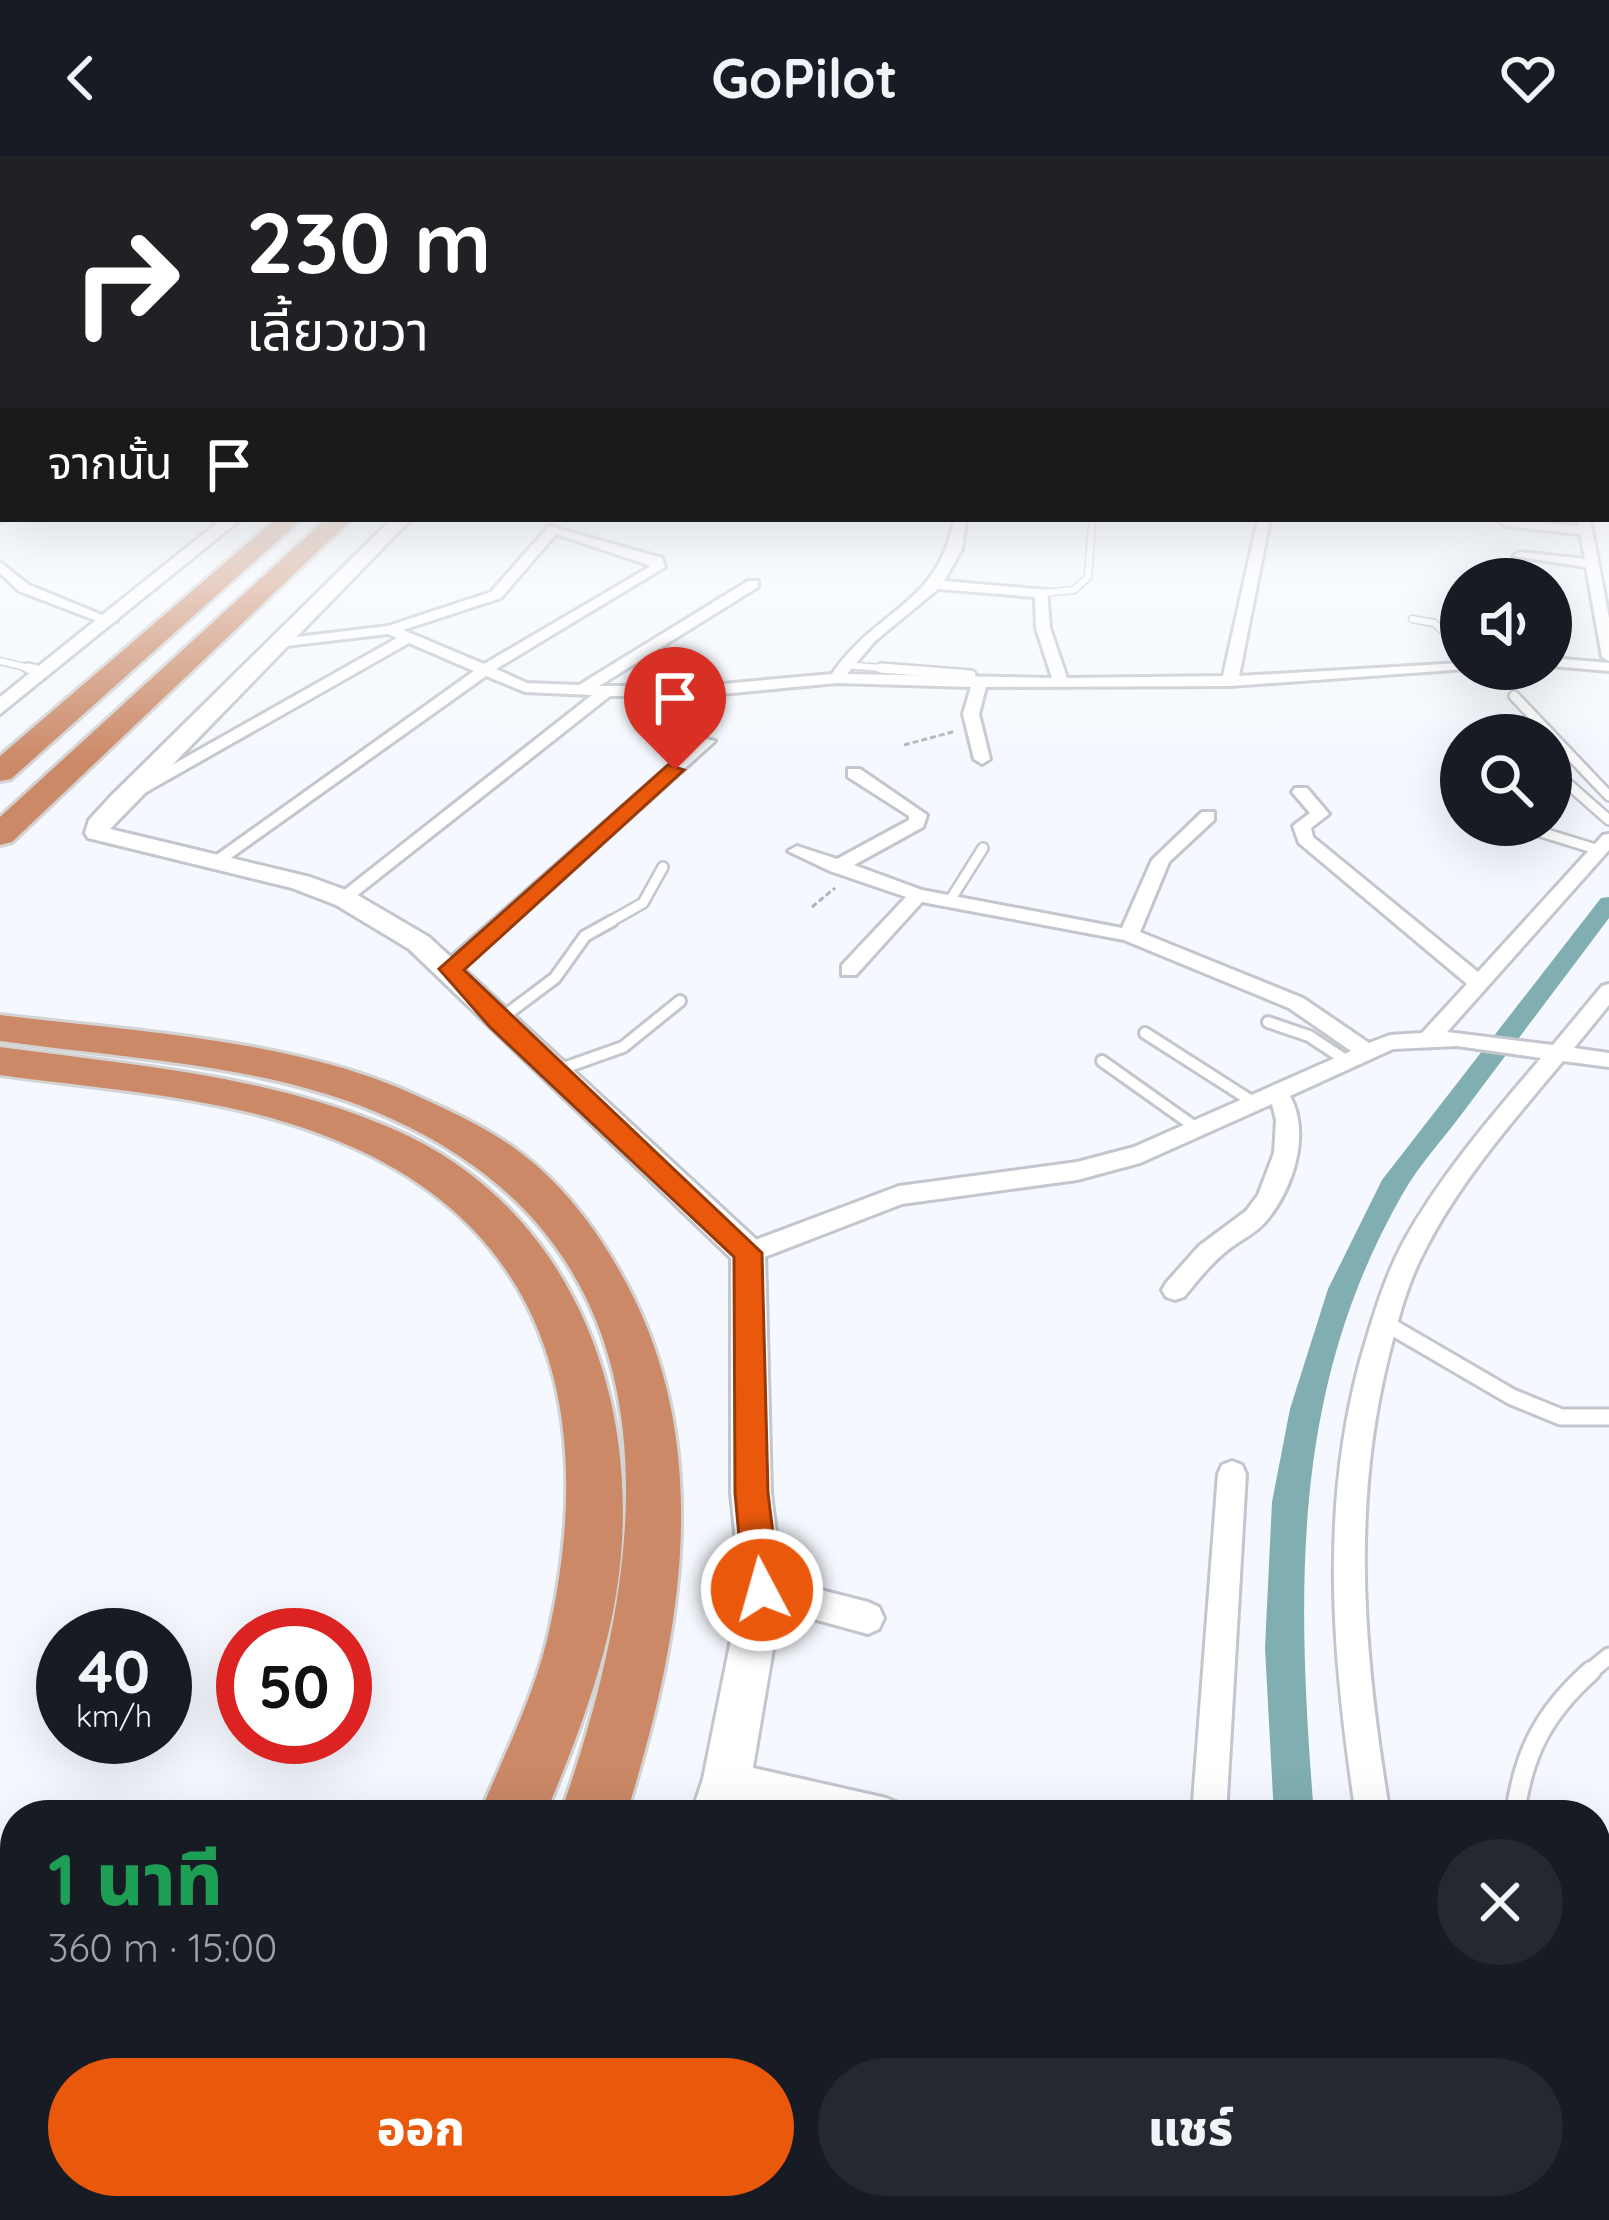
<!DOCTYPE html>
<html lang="th">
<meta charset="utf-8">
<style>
body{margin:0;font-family:Quicksand,"Noto Sans Thai",sans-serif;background:#242831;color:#f1f3f6;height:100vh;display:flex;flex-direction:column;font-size:45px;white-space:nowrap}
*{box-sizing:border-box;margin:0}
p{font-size:39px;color:#9ea1a6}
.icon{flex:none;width:66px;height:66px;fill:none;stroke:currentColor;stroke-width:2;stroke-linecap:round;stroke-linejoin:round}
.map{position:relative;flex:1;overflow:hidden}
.sheet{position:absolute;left:0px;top:1644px;width:1611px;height:420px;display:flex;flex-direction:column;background:#171b24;border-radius:48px 48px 0 0;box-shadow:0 12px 48px #0002}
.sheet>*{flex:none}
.hud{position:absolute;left:0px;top:0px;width:1611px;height:366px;box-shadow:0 12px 48px #0002;background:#202124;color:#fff;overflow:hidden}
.tools{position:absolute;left:1440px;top:402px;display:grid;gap:24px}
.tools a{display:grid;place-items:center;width:132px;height:132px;border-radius:50%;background:#171b24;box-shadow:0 12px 48px #0002;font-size:60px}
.speed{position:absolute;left:36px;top:1452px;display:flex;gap:24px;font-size:60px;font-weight:700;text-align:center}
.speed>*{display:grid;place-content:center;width:156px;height:156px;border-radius:50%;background:#171b24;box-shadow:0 12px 48px #0002;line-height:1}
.speed small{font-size:30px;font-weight:400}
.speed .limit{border:18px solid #d22;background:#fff;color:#111}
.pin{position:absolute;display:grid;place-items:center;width:102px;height:102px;color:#fff;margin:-123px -51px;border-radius:50% 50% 50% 0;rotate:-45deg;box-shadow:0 0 12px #0007}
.pin .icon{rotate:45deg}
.me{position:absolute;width:132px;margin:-66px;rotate:354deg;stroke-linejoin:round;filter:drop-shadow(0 0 9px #0008)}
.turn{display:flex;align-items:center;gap:42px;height:252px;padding:0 48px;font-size:54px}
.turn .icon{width:156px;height:156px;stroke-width:2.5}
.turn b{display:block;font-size:84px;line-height:102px}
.then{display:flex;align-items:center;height:114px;padding:0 48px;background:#0003;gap:24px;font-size:45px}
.round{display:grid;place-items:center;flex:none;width:126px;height:126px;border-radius:63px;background:#242831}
.overview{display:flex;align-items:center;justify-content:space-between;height:204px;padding:0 48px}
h1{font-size:72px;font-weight:800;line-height:90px;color:#1e9e55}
.button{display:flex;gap:24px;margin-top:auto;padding:24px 48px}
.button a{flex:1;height:138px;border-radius:72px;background:#ea580c;color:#fff;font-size:48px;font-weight:800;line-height:138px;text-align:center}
.button a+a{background:#242831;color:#f1f3f6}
header{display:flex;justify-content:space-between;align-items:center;height:156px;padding:0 48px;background:#171b24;font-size:54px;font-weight:800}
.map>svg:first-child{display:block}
</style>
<header><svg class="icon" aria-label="back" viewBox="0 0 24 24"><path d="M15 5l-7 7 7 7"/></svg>GoPilot<svg class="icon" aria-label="heart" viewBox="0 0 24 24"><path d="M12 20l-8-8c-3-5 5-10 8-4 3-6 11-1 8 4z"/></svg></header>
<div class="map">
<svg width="1609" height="2064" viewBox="0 0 1609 2064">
<rect width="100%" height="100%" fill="#f5f8fe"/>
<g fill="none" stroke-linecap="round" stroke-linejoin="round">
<g fill="#81aeb0" fill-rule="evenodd">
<path d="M1609 741V762C1562 825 1514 888 1467 951 1446 980 1419 1008 1402 1039 1289 1236 1297 1441 1314 1659H1274L1265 1492 1272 1346 1290 1253 1328 1133 1382 1024 1601 742Z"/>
<polygon points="1302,2049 1348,2049 1350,2064 1302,2064"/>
</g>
<g stroke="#c3c6cc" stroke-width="9">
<g id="lane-far4">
<polyline points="1042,437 1074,434 1088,421 1092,368"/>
<polyline points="1412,463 1434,467 1461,491"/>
<polyline points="0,505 41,515"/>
<polyline points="844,509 919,515"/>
</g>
</g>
<g stroke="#c3c6cc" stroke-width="14">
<g id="lane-far3">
<polyline points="28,512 45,516"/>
<polyline points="881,512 971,519"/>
<polyline points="1514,540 1609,640"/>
<polyline points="1551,613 1609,664"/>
<polyline points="1518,669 1599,694"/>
<polyline points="949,746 983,692"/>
<polyline points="606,768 643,747 663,711"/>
</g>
</g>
<g stroke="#c3c6cc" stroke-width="16">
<g id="lane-far2">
<polyline points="499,864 555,822 585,780 612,765"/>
<polyline points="1268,866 1309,880 1344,903"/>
<polyline points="1145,877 1253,946"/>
<polyline points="1102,905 1195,971"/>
<polyline points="555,915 623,891 680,845"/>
</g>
</g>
<g stroke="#c3c6cc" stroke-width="21">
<g id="lane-far1">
<polyline points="1385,1167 1512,1241 1561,1261 1609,1261"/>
<polyline points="1587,1518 1609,1500"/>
</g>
</g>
<g stroke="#c3c6cc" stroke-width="24">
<g id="lane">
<path d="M1515 1659C1523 1597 1544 1557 1591 1515"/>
<polyline points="1119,2049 1120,2064"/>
</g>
</g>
<g stroke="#c3c6cc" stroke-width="6">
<g id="street">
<polygon points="3,358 3,363 8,363 0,367"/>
<path d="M954 363H966L962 393 944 425 1047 434 1050 472 1067 522 1223 520 1258 363H1270L1239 520 1461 507V513H1467L1230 530 986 531 979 558 990 603 982 608 974 603 963 558 971 531 837 527 700 540H610L345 749 338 747V739L592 539 525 536 486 520 221 709 212 704 215 700 474 515 409 487 141 639 126 635 397 482 388 478 277 491 272 490V484L388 470 491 436 549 370 662 402 665 411 496 513 527 527 579 529 748 425H758V431L599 530H700L832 518C876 453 939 449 954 363ZM556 378 651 410 484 508 403 474 501 442ZM938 433 1035 441 1036 472 1052 522 847 518 875 485Z"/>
<polygon points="1503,363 1579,370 1578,363 1590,363 1609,462 1609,505 1602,501 1586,411 1513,400 1520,396 1585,403 1580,378 1506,370 1500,366"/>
<polygon points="0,406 29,429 117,465 105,468 19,435 0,417"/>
<polygon points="1551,502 1609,507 1609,515 1551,510"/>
<polygon points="701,582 715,585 457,818 443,818 443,808"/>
<path d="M848 613H860L927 659 923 671 854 709 922 734 1122 772 1152 704 1202 656H1214V664L1169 706 1140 776 1303 842 1369 887 1390 879 1422 877 1467 828 1299 687 1293 670 1310 657 1292 636 1295 632H1307L1329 658 1311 672 1313 681 1478 816 1603 679 1609 678V694L1447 876 1553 889 1602 830 1609 828V849L1574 892 1609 897V911L1563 905C1513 965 1459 1026 1424 1096 1407 1128 1398 1164 1389 1199 1350 1354 1364 1503 1390 1659H1356C1333 1506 1319 1357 1360 1205 1372 1164 1384 1122 1404 1085 1441 1018 1492 960 1541 902L1457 890 1393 893 1290 940C1311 978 1293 1032 1267 1064 1257 1077 1242 1083 1229 1093 1212 1106 1198 1124 1184 1141L1175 1144 1166 1141 1162 1134 1166 1127 1199 1090 1246 1055 1258 1039 1274 997 1276 964 1272 948 1140 1007 1077 1024 902 1048 757 1104H739L735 1097 739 1090 899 1030 1077 1006 1134 991 1351 895 1289 852 1124 784 922 746 856 819H842V809L906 741 830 715 788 695 797 690 837 703 909 664V660L848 621Z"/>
<polygon points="1232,1305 1242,1309 1246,1318 1226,1659 1192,1659 1218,1318 1222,1309"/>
<polygon points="762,1419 868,1446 879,1451 884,1462 879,1473 868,1478 762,1449 751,1445 747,1434 751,1423"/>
<polygon points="727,1606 886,1642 898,1647 903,1659 810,1659 727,1640 715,1635 710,1623 715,1611"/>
<polygon points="1596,1918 1609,1924 1609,1969 1596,1964"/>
<polygon points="1414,2049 1456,2049 1458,2064 1416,2064"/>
</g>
</g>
<g stroke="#c3c6cc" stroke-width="6">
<g id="secondary">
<polygon points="222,363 241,363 0,558 0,541"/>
<polygon points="392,363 411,363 110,673 310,721 354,737 429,781 760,1087 765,1097 771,1337 783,1434 751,1623 739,1659 691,1659 703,1623 741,1434 731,1337 731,1102 409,793 336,749 292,732 88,682 85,677 89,664 111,640"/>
<polygon points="474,2049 536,2049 529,2064 468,2064"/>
</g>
</g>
<g stroke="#d3d3d3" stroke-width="6">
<g id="highway">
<polygon points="276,363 302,363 11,623 0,625 0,600"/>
<polygon points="326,363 352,363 12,686 0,689 0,661"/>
<path d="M0 859C136 876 302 883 426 944 457 958 494 976 521 997 562 1028 594 1070 619 1114 718 1285 682 1481 626 1659H560C651 1402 690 1098 392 963 272 908 129 903 0 885Z"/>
<path d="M0 891C132 909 267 919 391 972 589 1057 656 1280 608 1479 593 1541 570 1600 545 1659H479C505 1597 536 1537 550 1471 597 1253 548 1063 323 979 221 940 107 934 0 919Z"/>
<polygon points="160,2049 248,2049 242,2064 154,2064"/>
<polygon points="287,2049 373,2049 367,2064 281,2064"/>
</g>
</g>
<g stroke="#b1b4b8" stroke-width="3" stroke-dasharray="6 3" stroke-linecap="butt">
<polyline points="904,589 956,575"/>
<polyline points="812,751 835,732"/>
</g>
<use href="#lane-far4" stroke="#fff" stroke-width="6"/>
<use href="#lane-far3" stroke="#fff" stroke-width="9"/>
<use href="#lane-far2" stroke="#fff" stroke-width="10"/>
<use href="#lane-far1" stroke="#fff" stroke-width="15"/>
<use href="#lane" stroke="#fff" stroke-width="18"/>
<use href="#street" fill="#fff" fill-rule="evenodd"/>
<use href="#secondary" fill="#fff" fill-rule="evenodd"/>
<use href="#highway" fill="#cb8967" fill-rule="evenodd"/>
</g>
<linearGradient id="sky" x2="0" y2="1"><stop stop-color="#7fb2d2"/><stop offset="0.52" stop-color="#fafcff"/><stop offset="1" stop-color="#fafcff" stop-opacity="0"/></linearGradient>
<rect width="1609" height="607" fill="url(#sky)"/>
<polygon fill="#ea580c" stroke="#983908" stroke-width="3" points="668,609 684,614 464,814 762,1097 768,1337 780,1434 774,1446 762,1451 750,1446 744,1434 735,1337 734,1101 490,871 439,813"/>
</svg>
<div class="tools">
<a><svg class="icon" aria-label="sound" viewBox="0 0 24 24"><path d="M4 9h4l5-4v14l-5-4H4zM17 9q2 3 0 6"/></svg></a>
<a><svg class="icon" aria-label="search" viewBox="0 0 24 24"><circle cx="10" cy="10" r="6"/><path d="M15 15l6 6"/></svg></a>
</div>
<div class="speed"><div>40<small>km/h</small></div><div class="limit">50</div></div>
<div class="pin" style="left:675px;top:614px;background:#d93025"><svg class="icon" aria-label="arrive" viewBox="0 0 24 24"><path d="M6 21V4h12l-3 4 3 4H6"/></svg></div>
<svg class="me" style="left:762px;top:1434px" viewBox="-20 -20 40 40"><circle r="17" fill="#ea580c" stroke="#fff" stroke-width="3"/><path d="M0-11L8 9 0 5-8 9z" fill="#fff"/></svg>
<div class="hud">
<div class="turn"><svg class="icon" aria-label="right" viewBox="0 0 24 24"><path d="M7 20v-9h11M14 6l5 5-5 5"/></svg><div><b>230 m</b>เลี้ยวขวา</div></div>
<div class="then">จากนั้น<svg class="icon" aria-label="arrive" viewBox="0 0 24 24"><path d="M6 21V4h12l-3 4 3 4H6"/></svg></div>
</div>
<section class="sheet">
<div class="overview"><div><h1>1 นาที</h1><p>360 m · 15:00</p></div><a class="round"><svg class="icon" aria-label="close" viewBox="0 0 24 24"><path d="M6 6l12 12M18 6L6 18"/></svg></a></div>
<div class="button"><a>ออก</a><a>แชร์</a></div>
</section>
</div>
